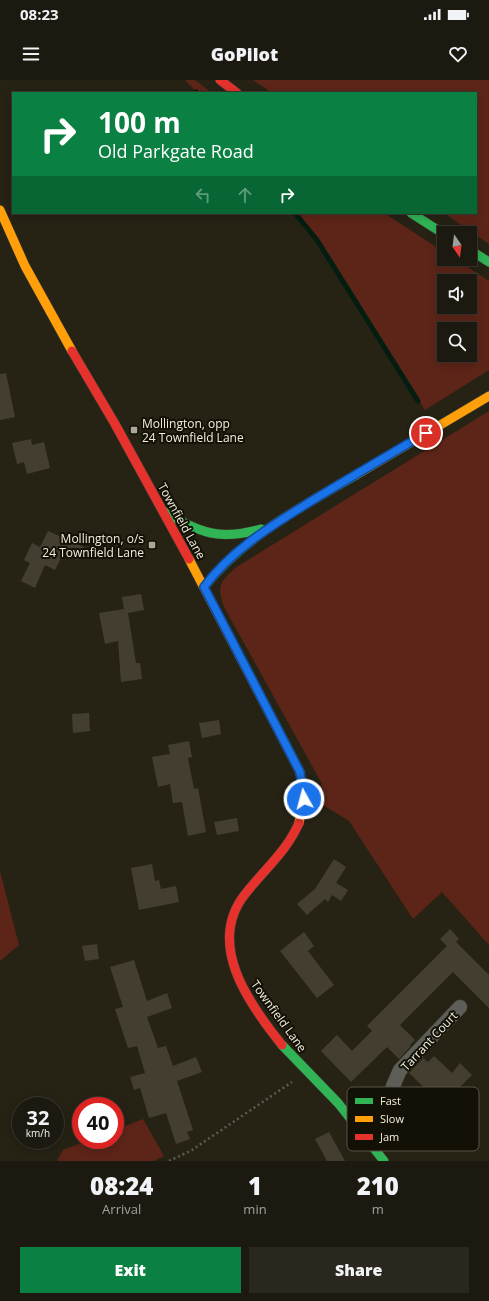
<!DOCTYPE html>
<style>
body{margin:0;font-family:"Open Sans",sans-serif;background:#29271e;color:#f1f3f6;height:100vh;display:flex;flex-direction:column;font-size:15px;white-space:nowrap}
*{box-sizing:border-box;margin:0}
p{font-size:13px;color:#a0a19f}
.icon{flex:none;width:22px;height:22px;fill:none;stroke:currentColor;stroke-width:2;stroke-linecap:round;stroke-linejoin:round}
.map{position:relative;height:1081px;overflow:hidden}
.details{display:flex;flex-direction:column;background:#1c1a10;flex:1}
.details>*{flex:none}
.hud{position:absolute;left:12px;top:12px;width:465px;height:122px;border-radius:0px;box-shadow:0 2px 10px #0003,0 0 0 1px #3a3830;background:#0b8043;color:#fff;overflow:hidden}
.needle{width:26px;rotate:166deg}
.controls{position:absolute;left:437px;top:146px;display:grid;gap:8px}
.controls a{display:grid;place-items:center;width:40px;height:40px;border-radius:0px;background:#1c1a10;box-shadow:0 2px 10px #0003,0 0 0 1px #3a3830;font-size:20px}
.speed{position:absolute;left:12px;top:1017px;display:flex;gap:8px;font-size:20px;font-weight:700;text-align:center}
.speed>*{display:grid;place-content:center;width:52px;height:52px;border-radius:50%;background:#1c1a10;box-shadow:0 2px 10px #0003,0 0 0 1px #3a3830;line-height:1}
.speed small{font-size:10px;font-weight:400}
.speed .limit{border:6px solid #d22;background:#fff;color:#111}
.pin{position:absolute;display:grid;place-items:center;width:34px;height:34px;color:#fff;margin:-17px;border:2px solid #fff;border-radius:50%;box-shadow:0 1px 4px #0007}
.me{position:absolute;width:44px;margin:-22px;rotate:353deg;stroke-linejoin:round;filter:drop-shadow(0 0 3px #0008)}
.turn{display:flex;align-items:center;gap:14px;height:84px;padding:0 20px;font-size:18px}
.turn .icon{width:52px;height:52px;stroke-width:2.5}
.turn b{display:block;font-size:28px;line-height:34px}
.lanes{display:flex;align-items:center;height:38px;padding:0 20px;background:#0003;justify-content:center;gap:20px;direction:ltr}
.lanes .off{opacity:.35}
.eta{display:flex;justify-content:space-evenly;align-items:center;height:68px;text-align:center}
.eta b{font-size:24px;font-weight:800;line-height:28px}
.action{display:flex;gap:8px;margin-top:auto;padding:8px 20px}
.action a{flex:1;height:46px;border-radius:0px;background:#0b8043;color:#fff;font-size:16px;font-weight:800;line-height:46px;text-align:center}
.action a+a{background:#29271e;color:#f1f3f6}
.status{display:flex;justify-content:space-between;align-items:center;height:28px;padding:0 20px;background:#1c1a10;direction:ltr}
.status svg{height:11px;fill:currentColor}
header{display:flex;justify-content:space-between;align-items:center;height:52px;padding:0 20px;background:#1c1a10;font-size:18px;font-weight:800}
.map>svg:first-child{display:block}
</style>
<div class="status"><b>08:23</b><svg viewBox="0 0 49 12"><path d="M0 12V9h3v3zM5 12V6h3v6zM10 12V3h3v9zM15 12V0h3v12zM26 1h20v11H26zM47 4h2v5h-2z"/></svg></div>
<header><svg class="icon" aria-label="menu" viewBox="0 0 24 24"><path d="M4 6h16M4 12h16M4 18h16"/></svg>GoPilot<svg class="icon" aria-label="heart" viewBox="0 0 24 24"><path d="M12 20l-8-8c-3-5 5-10 8-4 3-6 11-1 8 4z"/></svg></header>
<div class="map">
<svg width="489" height="1081" viewBox="0 0 489 1081">
<rect width="100%" height="100%" fill="#262315"/>
<g fill="#5d2518" fill-rule="evenodd">
<polygon points="185,0 195,0 212,13 197,13"/>
<polygon points="253,0 489,0 489,164 444,133 476,133 476,13 272,13"/>
<path d="M295 133H384L444 172V179H455L489 201V290L425 330 317 160ZM444 201H470V227H444ZM444 249H470V275H444Z"/>
<path d="M489 331V865L442 812 413 839 349 741 323 725 321 702 224 527C217 506 219 503 235 488Z"/>
<polygon points="0,791 19,865 0,881"/>
<polygon points="143,1039 164,1076 154,1081 57,1081 63,1070 89,1060 115,1060 115,1050"/>
</g>
<g fill="none" stroke-linecap="round" stroke-linejoin="round">
<g stroke="#031d11" stroke-width="5">
<polyline points="196,12 197,13"/>
<polyline points="295,133 317,160 418,321"/>
</g>
</g>
<g fill="#433e30">
<polygon points="6,293 15,337 0,340 0,294"/>
<polygon points="31,359 32,365 44,362 50,388 27,394 24,382 17,384 12,363"/>
<polygon points="48,451 84,467 77,480 63,474 55,490 45,485 35,508 21,501 30,483 24,480 32,463 40,467"/>
<polygon points="141,514 144,530 128,533 136,583 140,583 142,599 121,602 118,561 105,564 99,533 124,529 122,517"/>
<polygon points="89,633 90,651 73,653 72,634"/>
<polygon points="219,640 221,654 202,658 199,643"/>
<polygon points="189,661 192,677 188,678 194,709 198,708 206,752 188,756 182,722 173,723 170,704 158,707 152,677 170,674 168,665"/>
<polygon points="237,738 239,751 217,755 214,742"/>
<polygon points="334,779 346,787 336,803 348,810 341,821 332,815 328,822 325,819 307,835 297,824 315,809"/>
<polygon points="152,784 155,801 159,800 161,809 176,806 179,822 139,830 131,788"/>
<polygon points="450,849 459,859 456,862 489,895 489,928 453,892 400,945 415,960 410,965 411,966 399,979 387,967 351,1002 321,971 337,955 352,971 372,951 367,946 447,866 440,859"/>
<polygon points="304,852 314,866 308,871 334,905 317,918 280,871"/>
<polygon points="97,864 99,879 85,881 82,866"/>
<polygon points="134,880 147,921 167,913 172,928 147,937 158,968 166,966 173,986 196,977 202,992 177,1001 193,1050 187,1052 190,1059 176,1064 166,1033 149,1038 140,1008 134,1010 130,997 145,993 137,966 128,968 115,929 123,927 110,887"/>
<polygon points="434,976 452,993 460,983 472,995 442,1025 409,993 423,978 428,982"/>
<polygon points="329,1052 345,1081 327,1081 315,1059"/>
</g>
<g fill="none" stroke-linecap="round" stroke-linejoin="round">
<g stroke="#413f33" stroke-width="15">
<polyline id="street" points="366,1056 382,1039 388,1028 393,1006 400,990 460,927"/>
</g>
<g stroke="#413f33" stroke-width="10">
<g id="fast">
<polyline points="411,133 444,154"/>
<polyline points="470,170 489,182"/>
<path d="M163 431C201 453 218 461 261 449"/>
<path d="M204 507C244 457 301 427 356 395"/>
<polyline points="282,965 338,1023 384,1081"/>
</g>
</g>
<g stroke="#413f33" stroke-width="10">
<g id="slow">
<polyline points="0,130 25,186 72,271"/>
<polyline points="356,395 489,316"/>
<polyline points="189,479 300,692 304,719 299,743"/>
</g>
</g>
<g stroke="#413f33" stroke-width="10">
<g id="jam">
<polyline points="220,0 237,13"/>
<polyline points="72,271 115,344 189,479"/>
<path d="M282 965C249 924 205 863 246 813 264 790 287 771 299 743"/>
</g>
</g>
<polyline stroke="#5c5c54" stroke-width="2.5" stroke-dasharray="2 3" stroke-linecap="butt" points="169,1081 192,1070 292,1002"/>
<use href="#street" stroke="#5d5e57" stroke-width="14"/>
<use href="#fast" stroke="#30b455" stroke-width="9"/>
<use href="#slow" stroke="#ff9f0a" stroke-width="9"/>
<use href="#jam" stroke="#e5322d" stroke-width="9"/>
</g>
<g fill="none" stroke-linecap="round" stroke-linejoin="round">
<g stroke="#114b97" stroke-width="10">
<path id="route" d="M304 719 300 692 204 507C232 469 273 445 313 420 351 397 389 375 426 353"/>
</g>
<use href="#route" stroke="#1a73e8" stroke-width="7"/>
</g>
<g fill="#aba898" stroke="#131106" stroke-width="1.5">
<rect x="130" y="346" width="8" height="8" rx="2"/>
<rect x="148" y="461" width="8" height="8" rx="2"/>
</g>
<g text-anchor="middle" dominant-baseline="central" stroke-width="4" stroke-linejoin="round" paint-order="stroke">
<g font-size="12" fill="#f2efdf" stroke="#131106" text-anchor="start">
<text x="142" y="343">Mollington, opp<tspan x="142" dy="14">24 Townfield Lane</tspan></text>
<text x="144" y="458" text-anchor="end">Mollington, o/s<tspan x="144" dy="14">24 Townfield Lane</tspan></text>
</g>
<g font-size="12" fill="#f2efdf" stroke="#131106">
<text transform="translate(182 441) rotate(61)">Townfield Lane</text>
<text transform="translate(279 936) rotate(54)">Townfield Lane</text>
<text transform="translate(429 961) rotate(-47)">Tarrant Court</text>
</g>
</g>
<rect x="347" y="1007" width="132" height="64" rx="6" fill="#131106" stroke="#565447" stroke-width="1"/>
<rect x="355" y="1018" width="18" height="6" fill="#30b455"/>
<rect x="355" y="1036" width="18" height="6" fill="#ff9f0a"/>
<rect x="355" y="1054" width="18" height="6" fill="#e5322d"/>
<g font-size="11" fill="#f2efdf">
<text x="380" y="1025">Fast</text>
<text x="380" y="1043">Slow</text>
<text x="380" y="1061">Jam</text>
</g>
</svg>
<div class="controls">
<a><svg class="needle" viewBox="-14 -14 28 28"><path d="M0-13l5 13h-10z" fill="#e53935"/><path d="M0 13l5-13h-10z" fill="#a0a19f"/></svg></a>
<a><svg class="icon" aria-label="sound" viewBox="0 0 24 24"><path d="M4 9h4l5-4v14l-5-4H4zM17 9q2 3 0 6"/></svg></a>
<a><svg class="icon" aria-label="search" viewBox="0 0 24 24"><circle cx="10" cy="10" r="6"/><path d="M15 15l6 6"/></svg></a>
</div>
<div class="speed"><div>32<small>km/h</small></div><div class="limit">40</div></div>
<div class="pin" style="left:426px;top:353px;background:#d93025"><svg class="icon" aria-label="arrive" viewBox="0 0 24 24"><path d="M6 21V4h12l-3 4 3 4H6"/></svg></div>
<svg class="me" style="left:304px;top:719px" viewBox="-20 -20 40 40"><circle r="17" fill="#1a73e8" stroke="#fff" stroke-width="3"/><path d="M0-11L8 9 0 5-8 9z" fill="#fff"/></svg>
<div class="hud">
<div class="turn"><svg class="icon" aria-label="right" viewBox="0 0 24 24"><path d="M7 20v-9h11M14 6l5 5-5 5"/></svg><div><b>100 m</b>Old Parkgate Road</div></div>
<div class="lanes"><svg class="icon off" aria-label="left" viewBox="0 0 24 24"><path d="M17 20v-9H6M10 6l-5 5 5 5"/></svg><svg class="icon off" aria-label="ahead" viewBox="0 0 24 24"><path d="M12 20V5M6 11l6-6 6 6"/></svg><svg class="icon" aria-label="right" viewBox="0 0 24 24"><path d="M7 20v-9h11M14 6l5 5-5 5"/></svg></div>
</div>
</div>
<section class="details">
<div class="eta">
<div><b>08:24</b><p>Arrival</p></div>
<div><b>1</b><p>min</p></div>
<div><b>210</b><p>m</p></div>
</div>
<div class="action"><a>Exit</a><a>Share</a></div>
</section>
